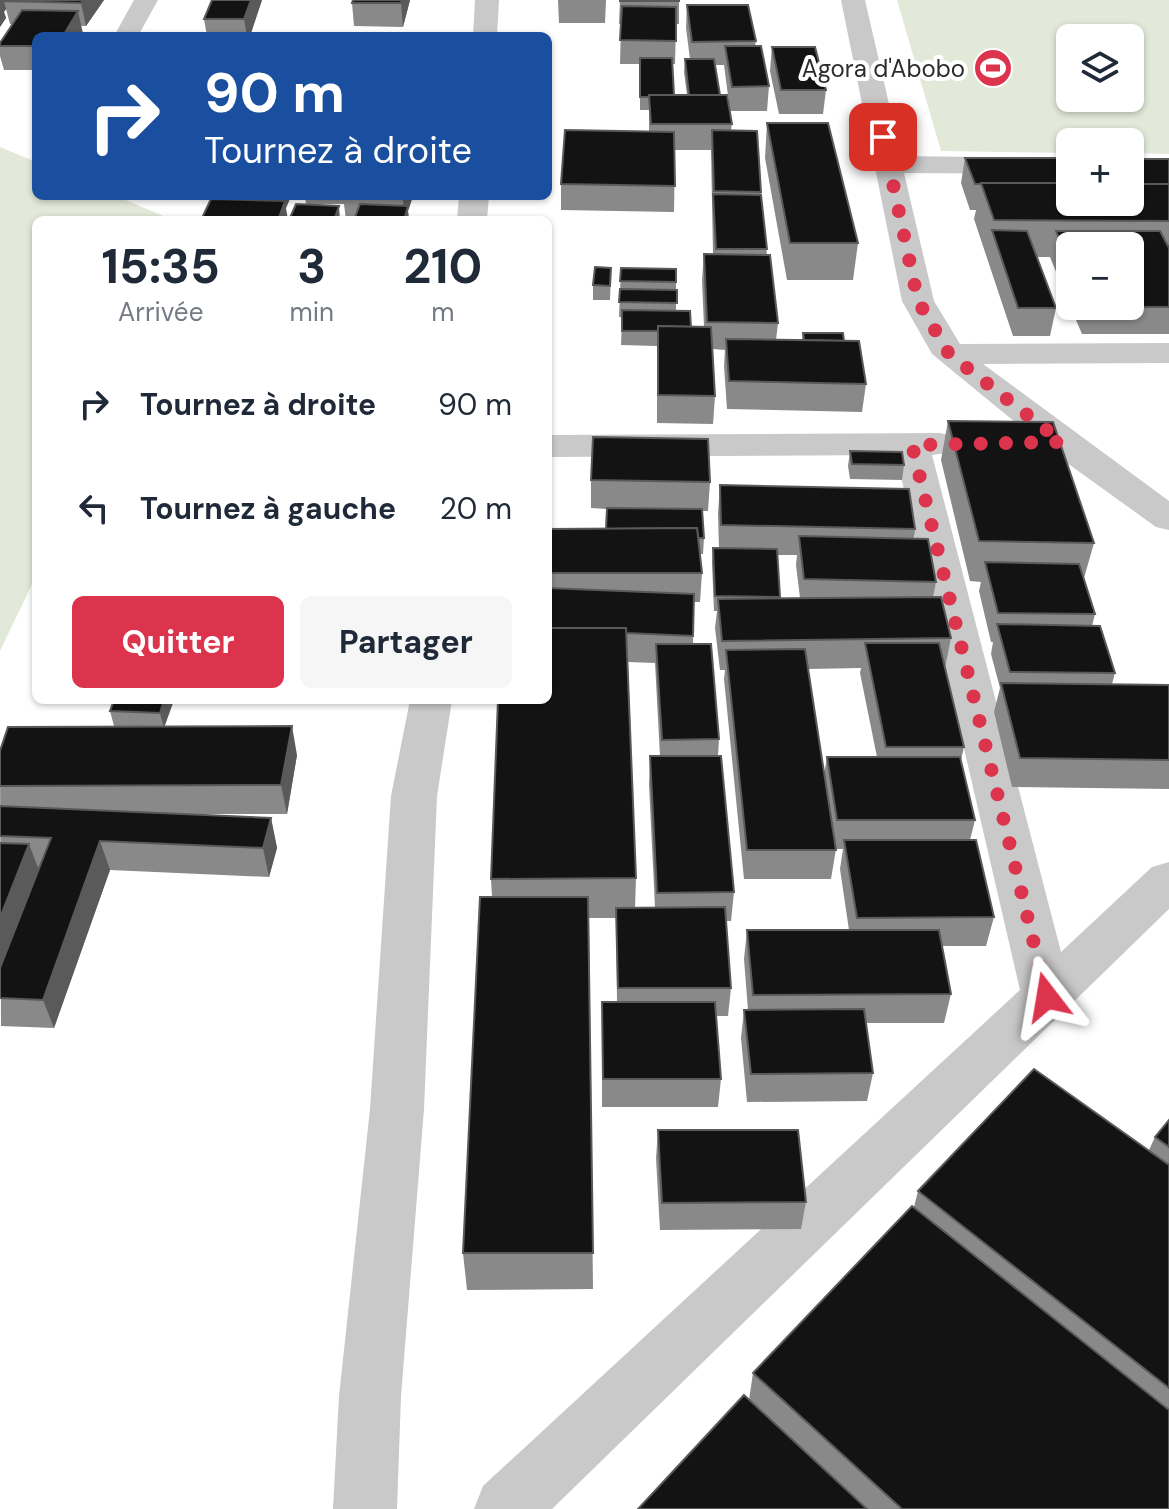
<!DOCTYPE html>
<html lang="fr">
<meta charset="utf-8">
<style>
body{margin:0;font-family:"DM Sans",sans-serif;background:#f6f6f7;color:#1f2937;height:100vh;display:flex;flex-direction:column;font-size:30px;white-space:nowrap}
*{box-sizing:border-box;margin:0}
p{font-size:26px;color:#747a83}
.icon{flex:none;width:44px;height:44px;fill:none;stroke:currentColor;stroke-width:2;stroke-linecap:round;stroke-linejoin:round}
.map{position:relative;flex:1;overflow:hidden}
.panel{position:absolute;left:32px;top:216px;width:520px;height:488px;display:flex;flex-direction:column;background:#fff;border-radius:12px;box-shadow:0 2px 6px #0004}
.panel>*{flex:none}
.guide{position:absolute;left:32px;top:32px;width:520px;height:168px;border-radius:12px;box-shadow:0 2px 6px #0004;background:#1a4fa0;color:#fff;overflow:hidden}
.tools{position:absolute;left:1056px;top:24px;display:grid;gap:16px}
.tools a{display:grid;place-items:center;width:88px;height:88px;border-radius:12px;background:#fff;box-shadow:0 2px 6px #0004;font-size:40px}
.pin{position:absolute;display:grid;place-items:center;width:68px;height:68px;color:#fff;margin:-34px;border-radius:16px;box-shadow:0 4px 12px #0006}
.me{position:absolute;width:88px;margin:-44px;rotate:346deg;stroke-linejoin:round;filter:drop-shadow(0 0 6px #0008)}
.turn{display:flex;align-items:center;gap:28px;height:168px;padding:0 40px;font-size:36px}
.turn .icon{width:104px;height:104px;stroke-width:2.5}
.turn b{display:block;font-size:56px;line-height:68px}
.eta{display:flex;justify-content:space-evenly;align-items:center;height:136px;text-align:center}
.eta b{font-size:48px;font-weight:700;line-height:56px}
.action{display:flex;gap:16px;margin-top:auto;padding:16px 40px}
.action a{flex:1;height:92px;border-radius:12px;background:#dd344d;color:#fff;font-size:32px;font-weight:700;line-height:92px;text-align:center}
.action a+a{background:#f6f6f7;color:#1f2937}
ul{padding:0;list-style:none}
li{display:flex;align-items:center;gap:24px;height:104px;padding:0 40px}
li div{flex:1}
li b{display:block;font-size:30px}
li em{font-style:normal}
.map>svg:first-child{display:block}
</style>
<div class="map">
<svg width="1169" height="1509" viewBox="0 0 1169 1509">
<rect width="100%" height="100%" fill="#fff"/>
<g fill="#e3e9d9" fill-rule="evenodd">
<path d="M897 0H1169V154L1130 153V142H1070V153L941 151ZM1070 38H1130V98H1070Z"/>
<polygon points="0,147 36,162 36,196 116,196 173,220 36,220 36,576 0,651"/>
</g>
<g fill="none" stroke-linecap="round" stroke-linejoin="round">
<g fill="#c9c9c9" fill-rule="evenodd">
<polygon points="134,0 158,0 138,36 114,36"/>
<polygon points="475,0 499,0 497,36 473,36"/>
<polygon points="841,0 865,0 901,156 1070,158 1070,174 904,173 934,301 960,344 1169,343 1169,363 983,364 1169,501 1169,530 1156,527 1049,450 932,354 902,301"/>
<polygon points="459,196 489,196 487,220 457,220"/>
<polygon points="940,433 953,436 958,444 953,452 932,455 1061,952 1152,867 1169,862 1169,909 552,1509 474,1509 483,1486 1020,990 896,455 548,457 548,435"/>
<polygon points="410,700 452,700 437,796 424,1109 401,1396 397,1509 333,1509 339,1396 370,1109 391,796"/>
</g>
</g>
<g fill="#898989" fill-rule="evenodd">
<polygon points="0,0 104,0 86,26 81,26 83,34 36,36 36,70 4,70 0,56 0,43 12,24 10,24 6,9 4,12 6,18 0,27"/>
<polygon points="212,0 262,0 250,36 207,36 204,19"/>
<polygon points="353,0 410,0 403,27 354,26 352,3"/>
<polygon points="558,0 606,0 605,23 559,23"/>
<polygon points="620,0 679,0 679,24 676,24 675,64 672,64 674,95 687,95 684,72 685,59 690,59 686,28 687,5 756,41 755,46 769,86 767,111 730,111 724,65 715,65 720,95 732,124 731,130 761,192 767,255 778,323 776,340 802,340 803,333 844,341 866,384 862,412 727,409 724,366 725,350 713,349 715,396 713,424 657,423 657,346 621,345 622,317 619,317 621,268 676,282 676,311 691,327 704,327 702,280 704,254 713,254 711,150 675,150 674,212 561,210 561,184 649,131 649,110 640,110 640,64 620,64 621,24 619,24"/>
<polygon points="772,47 826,90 823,114 779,114 770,71"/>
<polygon points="767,123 858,243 853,280 787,280 765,158"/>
<polygon points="965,158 1169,159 1169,334 1082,334 1070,306 1130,306 1070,246 1070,306 1050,257 1037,257 1056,308 1050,336 1013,336 974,219 976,210 970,210 961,183"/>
<polygon points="216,196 291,196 286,208 216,199"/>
<polygon points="305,196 413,196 408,211 409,220 346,220 344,204 306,204"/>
<polygon points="611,268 610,300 593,300 593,285"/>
<polygon points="948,421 1094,543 1084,578 1095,614 1092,626 1115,673 1112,684 1169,685 1169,789 1012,787 994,712 1000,688 991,654 993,642 991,642 979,591 981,582 970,581 941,460"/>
<polygon points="850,451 904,465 902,480 850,479 848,466"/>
<path d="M591 480 710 482 708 511H702L704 538 703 554H700L702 573 700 602H694L693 644 719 739 718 756 734 892 731 921H726L731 988 728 1016H716L721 1079 718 1107H602V1002H617L616 918H589L593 1289 467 1290 463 1253 492 897 491 879 548 700V529H606L607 509 591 508ZM628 662 655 663 660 756H650L649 785 655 907 635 908 636 878Z"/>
<path d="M720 485 915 529 914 539 936 582 933 597 951 638 945 668 964 747 961 760 975 820 970 840 994 917 986 946H942L951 994 944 1023H866L873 1073 867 1101 747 1102 741 1038 744 1010H748L744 959 747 930H849L840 869 843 849H836L831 879H744L724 679 725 670H720L715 628 717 611H714L712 563 713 548H719L718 514ZM777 555H797L796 565 800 598H780ZM861 668 860 673 877 757H827L824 775 808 669Z"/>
<polygon points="114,700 174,700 164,727 297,755 287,814 188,814 271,818 277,848 269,877 110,870 54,1028 1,1026 0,751 131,727 114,726 110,711"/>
<polygon points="1169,1120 1169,1509 638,1509 749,1400 753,1373 914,1207 918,1191 1149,1150 1155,1137"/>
<polygon points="658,1130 806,1202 801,1229 660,1230 656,1158"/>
</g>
<g fill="#5a5a5a">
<polygon points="0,0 13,0 4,1 6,9 4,12 6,18 0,27"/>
<polygon points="83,0 104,0 86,26 81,3"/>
<polygon points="251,0 262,0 250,36 247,36 244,19"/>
<polygon points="402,0 410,0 403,27 401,3"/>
<polygon points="78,11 83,34 82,36 63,36"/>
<polygon points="277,196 291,196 286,208 288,220 278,220 280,215"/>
<polygon points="403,196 413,196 408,211 409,220 404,220"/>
<polygon points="339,206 340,220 334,220"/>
<polygon points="164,700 174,700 164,728 160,713"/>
<polygon points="292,726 297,755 287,814 281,785"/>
<polygon points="271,818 277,848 269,877 263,848"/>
<polygon points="100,841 110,870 54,1028 43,1000"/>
<polygon points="29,844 40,873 0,976 0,918"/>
</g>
<g fill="#131313" stroke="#5a5a5a" stroke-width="2">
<polygon points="5,0 83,0 81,3 4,1"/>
<polygon points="212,0 251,0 244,19 204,19"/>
<polygon points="353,0 402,0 401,3 352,3"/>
<rect x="620" y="0" width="59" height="1"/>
<polygon points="687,5 748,5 756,41 692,42"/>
<polygon points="622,6 676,7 676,41 620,40"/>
<polygon points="22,10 78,11 63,36 36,36 36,46 0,46 0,43"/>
<polygon points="725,46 761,46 769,86 732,87"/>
<polygon points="772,47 815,47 826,90 781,90"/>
<polygon points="640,58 672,58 674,95 649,95 649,97 640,97"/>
<polygon points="685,59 714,59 720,95 689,95"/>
<polygon points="649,95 727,95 732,124 651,124"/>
<polygon points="767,123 828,123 858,243 790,243"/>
<polygon points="565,130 674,132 675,186 561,184"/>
<polygon points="712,130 757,131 761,192 714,191"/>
<polygon points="965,158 1070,158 1070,183 981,183 981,184 975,184"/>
<rect x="1130" y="159" width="39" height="25"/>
<polygon points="981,183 1070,183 1070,202 1130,202 1130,184 1169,184 1169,221 994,220"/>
<polygon points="713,194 761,195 767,249 716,249"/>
<polygon points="343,196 403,196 402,198"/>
<polygon points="211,199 285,201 278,220 201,220"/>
<polygon points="296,204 339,206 334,220 289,220"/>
<polygon points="360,204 408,206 404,220 354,220"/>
<polygon points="992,230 1027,231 1056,308 1018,308"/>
<polygon points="1056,231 1160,231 1169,248 1169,307 1088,307 1088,306 1130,306 1130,246 1070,246 1070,264"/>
<polygon points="704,254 770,255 778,323 707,322"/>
<polygon points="595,267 611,268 610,286 593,285"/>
<polygon points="621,268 676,269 676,282 620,281"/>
<polygon points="620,289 677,290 677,303 619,302"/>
<polygon points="622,310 690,311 691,327 658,326 658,331 622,331"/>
<polygon points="658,326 711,327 715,396 658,395"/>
<polygon points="803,333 843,333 844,341 804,340"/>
<polygon points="726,339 859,341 866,384 729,381"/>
<polygon points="948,421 1053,422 1094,543 979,541"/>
<polygon points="593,437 708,439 710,482 591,480"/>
<polygon points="850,451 902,452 904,465 852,464"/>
<polygon points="720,485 909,489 915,529 721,525"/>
<polygon points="607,508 702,509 704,538 698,538 697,528 606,529"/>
<polygon points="697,528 702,573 548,573 548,529"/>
<polygon points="799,536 928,539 936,582 804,579"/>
<polygon points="713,548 777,549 780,597 715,596"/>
<polygon points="985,562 1079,564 1095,614 998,613"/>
<polygon points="548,588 694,594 693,636 626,633 626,628 548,628"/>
<polygon points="941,597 951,638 722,641 718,599"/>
<polygon points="997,624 1100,626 1115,673 1010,672"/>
<polygon points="548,628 626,628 636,878 491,879 498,700 548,700"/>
<polygon points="865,643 939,643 964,747 886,747"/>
<polygon points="656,644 711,644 719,739 662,740"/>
<polygon points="805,649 836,850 747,850 726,650"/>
<polygon points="1001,683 1169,685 1169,760 1020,758"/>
<polygon points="114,700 164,700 160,713 110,711"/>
<polygon points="292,726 281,785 0,786 0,751 8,727"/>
<polygon points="650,756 721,756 734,892 657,893"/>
<polygon points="827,757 960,757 975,820 837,820"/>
<polygon points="0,806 271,818 263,848 100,841 43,1000 0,998 0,968 51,838 0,836"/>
<polygon points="844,840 976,840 994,917 857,918"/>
<polygon points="0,843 29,844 0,918"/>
<polygon points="480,897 588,897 593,1253 463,1253"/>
<polygon points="725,907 731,988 618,988 616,908"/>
<polygon points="747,930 939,930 951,994 753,995"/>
<polygon points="602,1002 715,1002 721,1079 603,1079"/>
<polygon points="864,1009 873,1073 751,1074 744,1010"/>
<polygon points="1034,1069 1169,1165 1169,1388 918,1191"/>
<polygon points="1169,1120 1169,1147 1155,1137"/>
<polygon points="658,1130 798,1130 806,1202 662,1203"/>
<polygon points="912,1206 1169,1410 1169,1509 902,1509 753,1373"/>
<polygon points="744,1395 867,1509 638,1509"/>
</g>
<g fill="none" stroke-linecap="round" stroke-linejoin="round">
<polyline stroke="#dd344d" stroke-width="14" stroke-dasharray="0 25.2" points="883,137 918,301 949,354 1062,442 912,445 1047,997"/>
</g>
<defs>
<g id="stadium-disc" transform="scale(2)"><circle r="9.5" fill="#dd344d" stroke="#fff"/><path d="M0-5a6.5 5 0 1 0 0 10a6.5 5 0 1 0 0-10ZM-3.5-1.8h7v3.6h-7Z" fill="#fff"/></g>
</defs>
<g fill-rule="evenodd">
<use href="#stadium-disc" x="993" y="68"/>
</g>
<g text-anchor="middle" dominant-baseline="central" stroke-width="8" stroke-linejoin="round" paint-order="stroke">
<g font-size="24" fill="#2c2c2c" stroke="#fff" text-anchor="end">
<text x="965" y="68">Agora d'Abobo</text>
</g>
</g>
</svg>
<div class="tools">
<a><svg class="icon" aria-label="layers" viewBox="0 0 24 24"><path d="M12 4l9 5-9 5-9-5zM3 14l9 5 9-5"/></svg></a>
<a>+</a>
<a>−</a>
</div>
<div class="pin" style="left:883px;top:137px;background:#d93025"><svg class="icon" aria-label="arrive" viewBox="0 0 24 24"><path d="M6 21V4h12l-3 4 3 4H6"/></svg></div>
<svg class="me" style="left:1047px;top:997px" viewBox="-20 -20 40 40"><path d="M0-17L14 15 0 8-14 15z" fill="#dd344d" stroke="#fff" stroke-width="4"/></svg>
<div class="guide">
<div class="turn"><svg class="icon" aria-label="right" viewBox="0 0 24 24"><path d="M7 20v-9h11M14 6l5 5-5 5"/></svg><div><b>90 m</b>Tournez à droite</div></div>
</div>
<section class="panel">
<div class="eta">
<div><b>15:35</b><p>Arrivée</p></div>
<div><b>3</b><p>min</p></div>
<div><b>210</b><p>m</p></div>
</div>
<ul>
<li><svg class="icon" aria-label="right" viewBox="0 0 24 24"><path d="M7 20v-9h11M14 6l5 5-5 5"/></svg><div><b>Tournez à droite</b></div><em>90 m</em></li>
<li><svg class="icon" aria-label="left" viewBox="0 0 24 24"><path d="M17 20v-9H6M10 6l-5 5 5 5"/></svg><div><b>Tournez à gauche</b></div><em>20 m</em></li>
</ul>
<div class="action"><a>Quitter</a><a>Partager</a></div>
</section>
</div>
